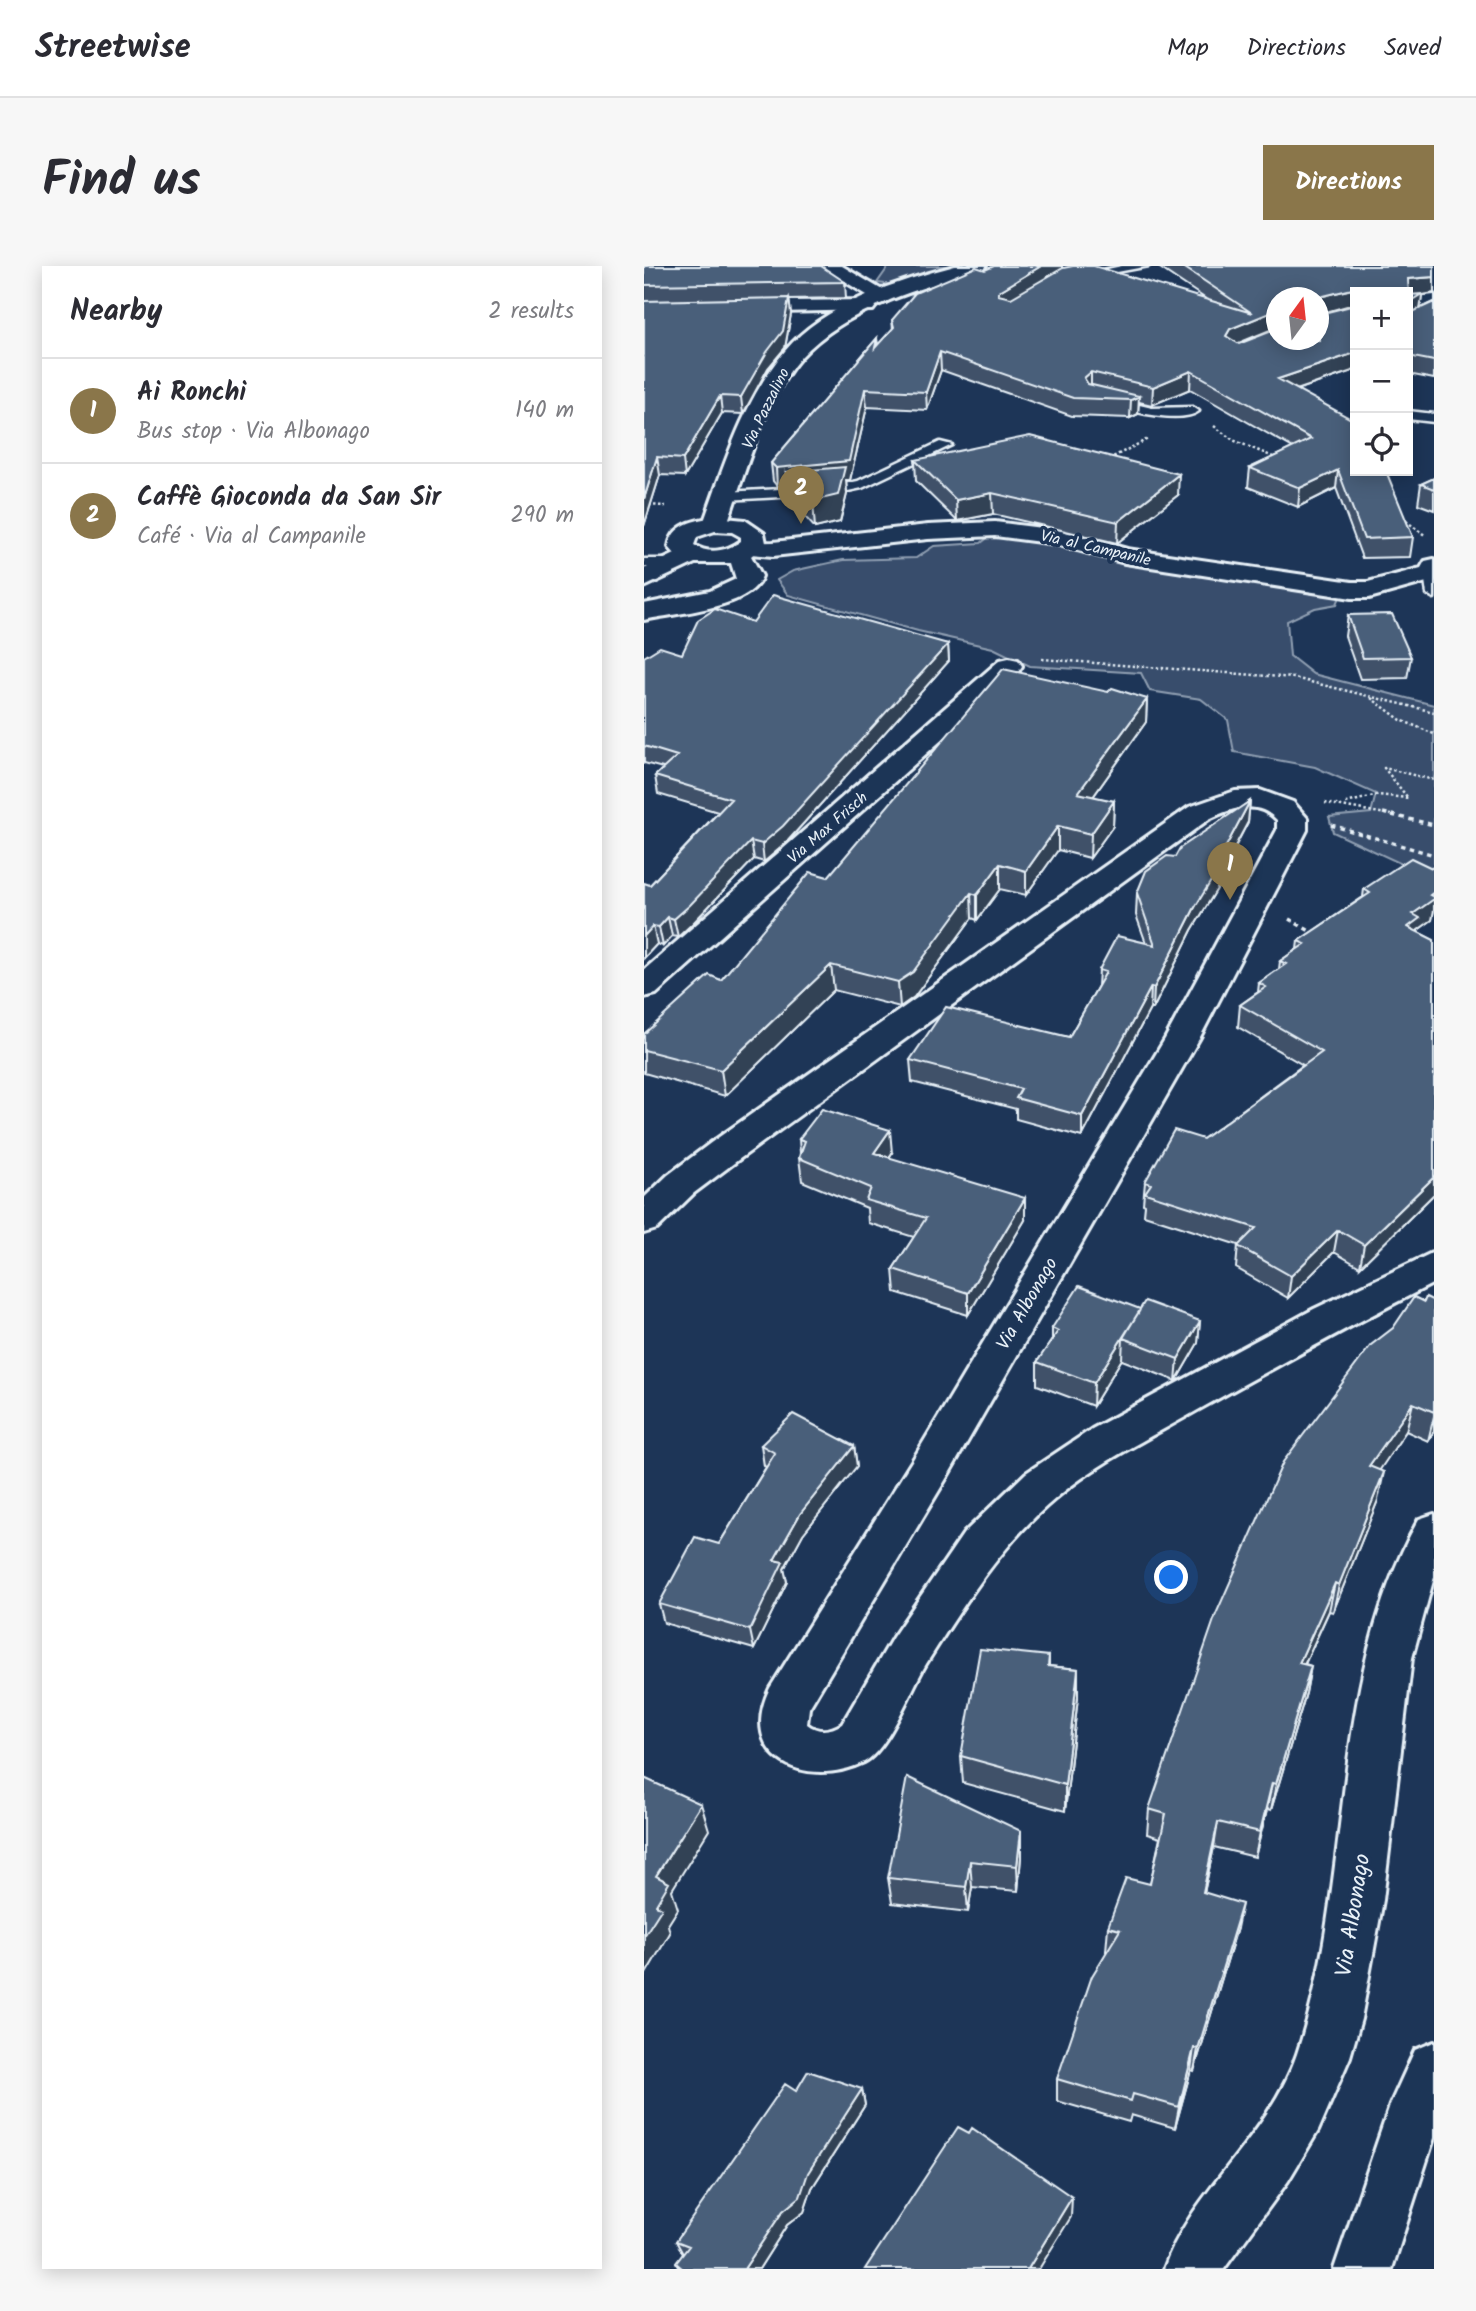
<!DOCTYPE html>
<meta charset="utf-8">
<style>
:root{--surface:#fff;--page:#f7f7f7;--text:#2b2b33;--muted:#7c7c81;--line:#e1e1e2;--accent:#8a764a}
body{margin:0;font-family:Kalam,sans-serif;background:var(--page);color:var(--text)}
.controls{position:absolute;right:21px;top:21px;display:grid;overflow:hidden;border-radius:0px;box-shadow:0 4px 18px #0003}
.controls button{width:63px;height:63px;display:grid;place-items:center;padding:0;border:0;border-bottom:2px solid var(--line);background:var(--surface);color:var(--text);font:35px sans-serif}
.compass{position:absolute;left:622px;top:21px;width:63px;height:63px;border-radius:50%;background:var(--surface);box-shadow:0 4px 18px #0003;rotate:15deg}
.you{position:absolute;left:528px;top:1312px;width:24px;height:24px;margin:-18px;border:5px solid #fff;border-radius:50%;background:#1a73e8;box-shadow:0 0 0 10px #1a73e833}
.badge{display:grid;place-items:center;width:46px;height:46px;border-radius:50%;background:var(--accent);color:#fff;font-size:23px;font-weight:700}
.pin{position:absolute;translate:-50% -58px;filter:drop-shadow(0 2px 4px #0008)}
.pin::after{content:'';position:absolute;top:37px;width:24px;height:21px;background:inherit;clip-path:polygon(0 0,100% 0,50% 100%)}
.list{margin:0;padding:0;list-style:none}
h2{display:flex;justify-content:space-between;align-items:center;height:91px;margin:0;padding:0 28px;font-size:30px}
h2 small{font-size:23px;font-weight:400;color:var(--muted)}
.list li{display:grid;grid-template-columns:46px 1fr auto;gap:21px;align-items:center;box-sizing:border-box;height:105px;padding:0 28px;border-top:2px solid var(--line)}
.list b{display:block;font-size:26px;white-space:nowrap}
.list p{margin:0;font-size:23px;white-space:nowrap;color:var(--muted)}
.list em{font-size:23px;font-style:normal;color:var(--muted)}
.icon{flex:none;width:38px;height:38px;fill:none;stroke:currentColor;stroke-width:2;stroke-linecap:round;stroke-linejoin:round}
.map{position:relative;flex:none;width:790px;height:2003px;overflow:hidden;border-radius:0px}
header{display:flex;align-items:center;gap:42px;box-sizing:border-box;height:98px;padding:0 35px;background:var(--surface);border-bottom:2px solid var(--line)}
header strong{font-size:33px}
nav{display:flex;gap:38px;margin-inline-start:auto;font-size:24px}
.intro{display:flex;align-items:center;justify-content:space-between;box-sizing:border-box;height:168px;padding:0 42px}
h1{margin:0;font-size:49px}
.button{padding:18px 32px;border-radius:0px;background:var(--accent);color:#fff;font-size:24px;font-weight:700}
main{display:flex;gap:42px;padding:0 42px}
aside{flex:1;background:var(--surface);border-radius:0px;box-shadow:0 4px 18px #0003}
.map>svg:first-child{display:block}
.green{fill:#374d6c;stroke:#909fb2;stroke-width:2}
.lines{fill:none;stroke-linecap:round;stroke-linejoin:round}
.service-casing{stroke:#e8f1f8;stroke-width:5}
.minor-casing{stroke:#e8f1f8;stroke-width:6}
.tertiary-casing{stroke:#e8f1f8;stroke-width:6}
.secondary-casing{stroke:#e8f1f8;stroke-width:6}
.path-far1{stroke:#e8f1f8;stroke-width:2.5;stroke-dasharray:2.5 2.5;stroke-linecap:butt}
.path{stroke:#e8f1f8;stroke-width:3.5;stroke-dasharray:4.5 4.5;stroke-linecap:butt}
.service{fill:#1d3557;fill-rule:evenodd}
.minor{fill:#1d3557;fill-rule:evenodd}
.tertiary{fill:#1d3557;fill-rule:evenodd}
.secondary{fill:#1d3557;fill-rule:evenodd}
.wall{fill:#3f5169;stroke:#e8f1f8;stroke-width:2;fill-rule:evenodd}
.shaded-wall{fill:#334255;stroke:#e8f1f8;stroke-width:2}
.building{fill:#495e7a;stroke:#e8f1f8;stroke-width:2}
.labels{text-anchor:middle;stroke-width:7;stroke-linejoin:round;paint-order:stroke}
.far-street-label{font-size:16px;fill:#e8f1f8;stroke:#1d3557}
.street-label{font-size:19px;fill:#e8f1f8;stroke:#1d3557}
.near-street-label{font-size:23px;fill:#e8f1f8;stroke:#1d3557}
</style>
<header>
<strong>Streetwise</strong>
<nav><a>Map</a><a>Directions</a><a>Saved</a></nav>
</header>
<div class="intro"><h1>Find us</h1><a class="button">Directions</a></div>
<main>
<aside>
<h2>Nearby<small>2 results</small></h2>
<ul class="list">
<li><span class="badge">1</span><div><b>Ai Ronchi</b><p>Bus stop · Via Albonago</p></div><em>140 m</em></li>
<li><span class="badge">2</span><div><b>Caffè Gioconda da San Sir</b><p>Café · Via al Campanile</p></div><em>290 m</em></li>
</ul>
</aside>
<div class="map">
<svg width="790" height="2003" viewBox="0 0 790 2003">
<rect width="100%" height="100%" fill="#1d3557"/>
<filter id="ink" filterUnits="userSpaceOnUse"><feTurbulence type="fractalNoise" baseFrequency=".0143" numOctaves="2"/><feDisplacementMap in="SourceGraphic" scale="14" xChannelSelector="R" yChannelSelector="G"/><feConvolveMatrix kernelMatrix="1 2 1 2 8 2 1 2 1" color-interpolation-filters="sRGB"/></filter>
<g filter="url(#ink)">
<path class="green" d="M 245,0 L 305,0 L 250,19 L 233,17 Z
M 346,270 C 463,278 581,308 696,331 L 693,338 L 671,342 L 643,355 L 646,390 L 669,408 L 790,439 L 790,613 L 689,566 L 685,551 L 727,547 L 732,528 L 671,501 L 590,486 L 584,454 L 557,433 L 506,425 L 497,407 L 386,400 L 349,382 L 274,365 L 144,329 L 133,314 L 149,305 L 199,294 L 272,292 L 290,280 L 337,277 Z"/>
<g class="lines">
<g class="service-casing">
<path id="service" d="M 478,0 L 505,0 L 436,13 L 430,10 Z
M 466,132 L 508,142 L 549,141 L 555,145 C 537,159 483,144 461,139 L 461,133 Z
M 764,145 L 790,148 L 790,156 L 764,153 Z
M 296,176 L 308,179 L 218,222 L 190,228 L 81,234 L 74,230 L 81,226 L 190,220 L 214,215 Z
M 0,293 L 32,293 L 39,297 L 32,301 L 0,301 Z
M 787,303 L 790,303 L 790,332 L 783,328 L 780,307 Z"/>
</g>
<g class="minor-casing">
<path id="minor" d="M 175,0 L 198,0 L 250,31 L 240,37 L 233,35 Z
M 790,29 L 790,41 L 764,44 L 764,32 Z
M 222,34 L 229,36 L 232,40 L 229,44 L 0,49 L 0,37 Z
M 351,256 L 414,264 L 483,283 L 708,316 L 724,316 L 777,302 L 781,295 L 790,293 L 790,314 L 725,332 L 708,332 L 481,297 L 412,278 L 351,270 L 284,273 L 129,290 L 96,287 L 93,282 L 96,277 L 129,276 L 284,259 Z
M 365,392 L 374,394 L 378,400 L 374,406 L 12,728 L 0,731 L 0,704 L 356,394 Z
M 616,524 L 649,536 L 663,552 L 663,564 L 555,773 L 303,1211 L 165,1442 L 163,1458 C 174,1467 187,1465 198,1458 L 249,1371 L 320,1267 L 382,1207 L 448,1163 L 670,1043 L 790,986 L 790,1017 C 709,1058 631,1101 552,1145 C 505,1172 453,1197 412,1232 C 358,1277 319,1339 282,1398 C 267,1423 244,1484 220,1496 C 162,1524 92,1492 126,1422 L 273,1187 L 521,773 L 633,564 L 633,554 C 613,533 588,542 565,553 L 94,894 L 50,927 L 13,963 L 0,967 L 0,932 L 24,909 L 68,876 L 545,541 L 591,525 Z
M 790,1248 L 790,1311 L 768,1392 L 739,1634 L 717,1753 L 706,1791 L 674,1865 L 644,1915 L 580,2003 L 520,2003 C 546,1927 626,1869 653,1788 C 711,1614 683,1416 775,1253 Z
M 790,1776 L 790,1872 L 748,2003 L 690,2003 L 746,1839 L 771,1784 Z"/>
</g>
<g class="tertiary-casing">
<path id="tertiary" d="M 311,0 L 342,0 L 340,4 C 278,21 202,42 157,91 C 121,132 101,207 83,258 L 79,263 L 63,263 L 59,258 C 80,200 100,133 141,85 C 180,38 254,15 311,0 Z"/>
</g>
<g class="secondary-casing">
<path id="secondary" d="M 71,251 L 101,254 L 120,267 L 122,277 L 107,290 L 118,310 C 107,343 30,347 0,354 L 0,338 L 66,325 L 92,313 L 87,297 L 51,297 L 0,321 L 0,303 L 31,288 L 25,281 C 28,258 51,254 71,251 ZM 71,265 L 88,266 L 97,271 L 97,275 C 83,285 65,289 50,279 L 53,271 Z"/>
</g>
<path class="path-far1" d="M 570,160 L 589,174 L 634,193
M 465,193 L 504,173
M 0,239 L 22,240
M 758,252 L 782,270
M 398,393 L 650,412 L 790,446
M 727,432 L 757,454 L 790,468
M 681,537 L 747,549
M 702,537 L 734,529 L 764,532 L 740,502 L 790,514"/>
<path class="path" d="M 739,547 L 790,559
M 687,559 L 790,589
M 645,653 L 671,668"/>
<use href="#service" class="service"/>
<use href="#minor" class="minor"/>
<use href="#tertiary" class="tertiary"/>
<use href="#secondary" class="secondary"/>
</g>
<path class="wall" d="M 0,0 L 201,16 L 202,32 L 145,33 L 147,48 L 141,82 L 124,102 L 99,148 L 78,147 L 41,210 L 16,209 L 0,260 Z
M 513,0 L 790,0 L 790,27 L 778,29 L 776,43 L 790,36 L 790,113 L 764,108 L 764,26 L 711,26 L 711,104 L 653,124 L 769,271 L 766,291 L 718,292 L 692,222 L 654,241 L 604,221 L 606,202 L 649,182 L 546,123 L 508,139 L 495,136 L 494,148 L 486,152 L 428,150 L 297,104 L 283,144 L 223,141 L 206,214 L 202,214 L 203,228 L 196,256 L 171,262 L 145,233 L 144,220 L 133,220 L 129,215 L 127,197 L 233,72 L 234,79 L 249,63 L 248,54 L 341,4 L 418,2 L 562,33 ZM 633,32 L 675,74 L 595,78 L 594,77 L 631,62 L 633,63 Z
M 271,194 L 534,229 L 473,277 L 349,248 L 313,255 L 272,215 Z
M 790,212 L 790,244 L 774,238 L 777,218 Z
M 704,349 L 767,391 L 763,412 L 716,413 L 701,370 Z
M 109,356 L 304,378 L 305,395 L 141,578 L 120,596 L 110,593 L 49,657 L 34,671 L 28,670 L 19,680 L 13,678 L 0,692 L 6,619 L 74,546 L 14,528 L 11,510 L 19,502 L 0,497 L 0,391 L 38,388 Z
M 464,426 L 503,433 L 502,456 L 449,531 L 470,535 L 469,560 L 446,592 L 414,584 L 382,629 L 356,623 L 333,654 L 328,652 L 270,731 L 256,741 L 190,724 L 81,830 L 0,807 L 0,768 L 77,714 L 184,611 Z
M 606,535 L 604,556 L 584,595 L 582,608 L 548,664 L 509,743 L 506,743 L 438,871 L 372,853 L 372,843 L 268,816 L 266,794 L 425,771 L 454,720 L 455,704 L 502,677 L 492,649 L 493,627 L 531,591 Z
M 790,603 L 790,644 L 788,654 L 774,664 L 774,666 L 790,674 L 790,928 L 716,1001 L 690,986 L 644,1032 L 592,1002 L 594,979 L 500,949 L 501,939 L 499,938 L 501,916 L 659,799 L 594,761 L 596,739 L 614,726 L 615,717 L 635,703 L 636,695 L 653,683 L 654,675 L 719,631 L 720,623 Z
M 155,873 L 248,887 L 245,892 L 381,954 L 324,1049 L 251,1026 L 249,1003 L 270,971 L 224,957 L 223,942 L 158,915 L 155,892 L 156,887 Z
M 790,1035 L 790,1165 L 784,1175 L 762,1165 L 735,1204 L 734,1234 L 689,1346 L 685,1345 L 661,1398 L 667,1400 L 662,1427 L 627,1544 L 623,1543 L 611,1591 L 570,1581 L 560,1626 L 593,1662 L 550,1805 L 547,1804 L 531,1862 L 487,1849 L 485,1856 L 413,1835 L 413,1813 L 463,1685 L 462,1685 L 464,1661 L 506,1618 L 516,1572 L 503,1568 L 505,1543 L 780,1036 Z
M 496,1043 L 556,1055 L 554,1077 L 532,1115 L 478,1094 L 478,1093 L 449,1140 L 393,1119 L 393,1096 L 408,1074 L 408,1062 Z
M 117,1179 L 210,1180 L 213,1200 L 159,1268 L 140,1303 L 143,1316 L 110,1383 L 20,1357 L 15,1338 L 75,1278 L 122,1201 L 120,1200 Z
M 405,1390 L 405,1400 L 434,1403 L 434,1431 L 421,1545 L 319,1517 L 317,1490 Z
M 377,1565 L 377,1591 L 374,1625 L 328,1621 L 324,1646 L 248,1637 L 244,1612 Z
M 218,1823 L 221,1839 L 168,1922 L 160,1946 L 143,1959 L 115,2003 L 35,2003 L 32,1997 L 39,1988 L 32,1975 L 152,1825 Z"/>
<path class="shaded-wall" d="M 397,0 L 418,0 L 418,7 L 355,43 L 354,29 L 354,26 Z
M 790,11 L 790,27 L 778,29 L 776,45 L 764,52 L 764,13 Z
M 712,22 L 710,38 L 675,48 L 675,31 Z
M 145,32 L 147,48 L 141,82 L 124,102 L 99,148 L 97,131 Z
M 633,44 L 631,62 L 585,81 L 582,70 L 586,63 Z
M 296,86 L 297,104 L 283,144 L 282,126 Z
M 711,87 L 711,104 L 632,131 L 634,113 Z
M 547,105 L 546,123 L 508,139 L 509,121 Z
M 447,106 L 447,124 L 440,112 Z
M 221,123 L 223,141 L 206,214 L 202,214 L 203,228 L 196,256 L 171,262 L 169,235 L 142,206 L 144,220 L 133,220 L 132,202 Z
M 76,130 L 78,147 L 41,210 L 39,193 Z
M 495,130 L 494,148 L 486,152 L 487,134 Z
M 13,191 L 16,209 L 0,260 L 0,233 Z
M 694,204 L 692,222 L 654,241 L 656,222 Z
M 535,208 L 534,229 L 473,277 L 474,256 Z
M 348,227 L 349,248 L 313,255 L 312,234 Z
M 304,378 L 305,395 L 141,578 L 120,596 L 118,578 Z
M 503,433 L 502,456 L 434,552 L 434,527 Z
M 470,535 L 469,560 L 446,592 L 447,568 Z
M 606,535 L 604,556 L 583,595 L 582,608 L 548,664 L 509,743 L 510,722 L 579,586 Z
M 414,560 L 414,584 L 382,629 L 382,605 Z
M 107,575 L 110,593 L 49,657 L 34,671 L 30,653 Z
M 356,598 L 356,623 L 333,654 L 333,629 Z
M 790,626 L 790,644 L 788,654 L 774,664 L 772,674 L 764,661 L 769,648 L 786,629 Z
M 327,627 L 328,652 L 270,731 L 256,741 L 254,716 Z
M 24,651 L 28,670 L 19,680 L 15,661 Z
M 9,660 L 13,678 L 0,692 L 0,670 Z
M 187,699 L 190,724 L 81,830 L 77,804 Z
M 507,721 L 506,743 L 438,871 L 438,850 Z
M 246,864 L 248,887 L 232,910 L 230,887 Z
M 790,911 L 790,928 L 716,1001 L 720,979 Z
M 381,932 L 381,954 L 324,1049 L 324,1027 Z
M 694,964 L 690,986 L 644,1032 L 647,1010 Z
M 496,1044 L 479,1072 L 478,1093 L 449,1140 L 450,1117 Z
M 556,1055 L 554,1077 L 532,1115 L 534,1093 Z
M 769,1137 L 762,1165 L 719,1229 L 725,1200 Z
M 790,1150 L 790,1165 L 784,1175 Z
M 210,1180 L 213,1200 L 159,1268 L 140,1303 L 143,1316 L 110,1383 L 106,1364 L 130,1294 L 156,1248 Z
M 740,1206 L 734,1234 L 689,1346 L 695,1319 Z
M 691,1317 L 685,1345 L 649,1423 L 655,1397 Z
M 667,1400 L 662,1427 L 627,1544 L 632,1518 Z
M 434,1403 L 434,1431 L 421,1545 L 421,1519 Z
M 628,1517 L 623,1543 L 611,1591 L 616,1566 Z
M 57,1538 L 65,1564 L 28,1624 L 34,1643 L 24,1659 L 26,1667 L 0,1711 L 0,1670 L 12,1639 L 12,1610 Z
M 574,1556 L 570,1581 L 555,1650 L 559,1626 Z
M 377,1565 L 377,1591 L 374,1625 L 373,1600 Z
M 326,1595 L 328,1621 L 324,1646 L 322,1621 Z
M 598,1638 L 593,1662 L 550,1805 L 554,1783 Z
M 550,1782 L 547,1804 L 531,1862 L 535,1841 Z
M 218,1823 L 221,1839 L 168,1922 L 160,1946 L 143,1959 L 115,2003 L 100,2003 Z
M 428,1931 L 427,1951 L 395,2003 L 384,2003 Z"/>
<path class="building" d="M 0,0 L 177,0 L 201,16 L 0,19 Z
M 350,0 L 397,0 L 354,26 L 354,29 L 367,32 L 419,2 L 429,0 L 450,0 L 608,47 L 538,0 L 790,0 L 790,11 L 764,13 L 765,29 L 778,28 L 765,36 L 764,48 L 790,36 L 790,95 L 764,90 L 764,26 L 716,26 L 716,24 L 712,22 L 675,31 L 675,36 L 675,32 L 633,32 L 633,44 L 586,63 L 582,70 L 595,78 L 633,63 L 633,74 L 675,74 L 675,47 L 676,48 L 711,39 L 711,87 L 634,113 L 711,155 L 711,205 L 742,205 L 769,271 L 720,273 L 694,204 L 656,222 L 606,202 L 667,173 L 547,105 L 509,121 L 447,106 L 440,112 L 444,118 L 495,130 L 487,134 L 429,132 L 296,86 L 282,126 L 221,123 L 205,195 L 132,202 L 127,197 L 233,72 L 231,82 L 250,61 L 248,54 L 271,27 L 332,1 L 341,4 Z
M 145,32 L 139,65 L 123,86 L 97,131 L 76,130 L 39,193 L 13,191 L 0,233 L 0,35 Z
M 386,170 L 535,208 L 474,256 L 348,227 L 312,234 L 271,194 Z
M 201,201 L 194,229 L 169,235 L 142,206 Z
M 790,212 L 790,223 L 777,218 Z
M 129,329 L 304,378 L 139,560 L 118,578 L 107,575 L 46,639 L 30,653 L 24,651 L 15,661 L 9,660 L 0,670 L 0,617 L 6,619 L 87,533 L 11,510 L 33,490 L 0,480 L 0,391 L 16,381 L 38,388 L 54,354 L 71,343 L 109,356 Z
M 748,348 L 767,391 L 719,392 L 704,349 Z
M 359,403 L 464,426 L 468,422 L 503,433 L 434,527 L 470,535 L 447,568 L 414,560 L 382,605 L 356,598 L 333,629 L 327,627 L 269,706 L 254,716 L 187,699 L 77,804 L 0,784 L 0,768 L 65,709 L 77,714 L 166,606 L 184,611 Z
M 606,535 L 579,586 L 584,587 L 550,643 L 510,722 L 507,721 L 438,850 L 372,832 L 377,823 L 266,794 L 302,741 L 425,771 L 462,706 L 455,704 L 473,670 L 511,679 L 493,627 L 502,605 L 523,590 L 531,591 L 536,582 Z
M 767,592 L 790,603 L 790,626 L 786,629 L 790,631 L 790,633 L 769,648 L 776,652 L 764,661 L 790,674 L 790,911 L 720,979 L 694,964 L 647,1010 L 594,980 L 612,962 L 501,927 L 507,918 L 501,916 L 530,864 L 559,873 L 678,786 L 596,739 L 622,721 L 615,717 L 642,698 L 636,695 L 661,678 L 654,675 L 726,627 L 720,623 Z
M 178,843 L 246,864 L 230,887 L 381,932 L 324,1027 L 249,1003 L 282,952 L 222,934 L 227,922 L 155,892 L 161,875 L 155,873 Z
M 435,1020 L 496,1043 L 501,1035 L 556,1055 L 534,1093 L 479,1072 L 496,1044 L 450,1117 L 393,1096 L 414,1065 L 408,1062 Z
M 770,1031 L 780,1036 L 782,1031 L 790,1035 L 790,1146 L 769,1137 L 725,1200 L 740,1206 L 695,1319 L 691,1317 L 655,1397 L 667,1400 L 632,1518 L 628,1517 L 616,1566 L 574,1556 L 559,1626 L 598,1638 L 554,1783 L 550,1782 L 535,1841 L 489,1828 L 487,1835 L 413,1813 L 448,1710 L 476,1664 L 464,1661 L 482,1612 L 506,1618 L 522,1548 L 505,1543 L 572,1348 L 639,1196 L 727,1079 L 749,1062 Z
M 149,1148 L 210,1180 L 156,1248 L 130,1294 L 139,1296 L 106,1364 L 15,1338 L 51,1271 L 75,1278 L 131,1187 L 117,1179 Z
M 336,1383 L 405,1390 L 404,1400 L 434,1403 L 421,1519 L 317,1490 Z
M 263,1511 L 377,1565 L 373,1600 L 326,1595 L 322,1621 L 244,1612 Z
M 0,1512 L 57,1538 L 12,1610 L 25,1617 L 12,1639 L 18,1642 L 0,1670 Z
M 164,1805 L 218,1823 L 164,1907 L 156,1931 L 139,1945 L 100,2003 L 39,2003 L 32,1997 L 45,1980 L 32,1975 L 141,1818 L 152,1825 Z
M 314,1861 L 325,1867 L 328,1862 L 428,1931 L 384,2003 L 221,2003 Z"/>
</g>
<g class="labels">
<g class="far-street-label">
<text transform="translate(121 142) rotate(-64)" y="6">Via Pazzalino</text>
<text transform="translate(452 281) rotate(13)" y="6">Via al Campanile</text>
<text transform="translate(183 561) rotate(-41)" y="6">Via Max Frisch</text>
</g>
<g class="street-label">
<text transform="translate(382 1037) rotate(-60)" y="7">Via Albonago</text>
</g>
<g class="near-street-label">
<text transform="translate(708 1649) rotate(-81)" y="8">Via Albonago</text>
</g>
</g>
</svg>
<div class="controls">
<button>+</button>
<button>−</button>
<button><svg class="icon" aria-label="locate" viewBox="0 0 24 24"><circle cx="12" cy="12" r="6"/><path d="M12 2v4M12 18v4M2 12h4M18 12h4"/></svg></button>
</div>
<svg class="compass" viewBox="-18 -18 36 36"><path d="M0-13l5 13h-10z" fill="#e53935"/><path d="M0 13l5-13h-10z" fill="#7c7c81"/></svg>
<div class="you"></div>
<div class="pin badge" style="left:586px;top:634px">1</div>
<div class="pin badge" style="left:157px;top:258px">2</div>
</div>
</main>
